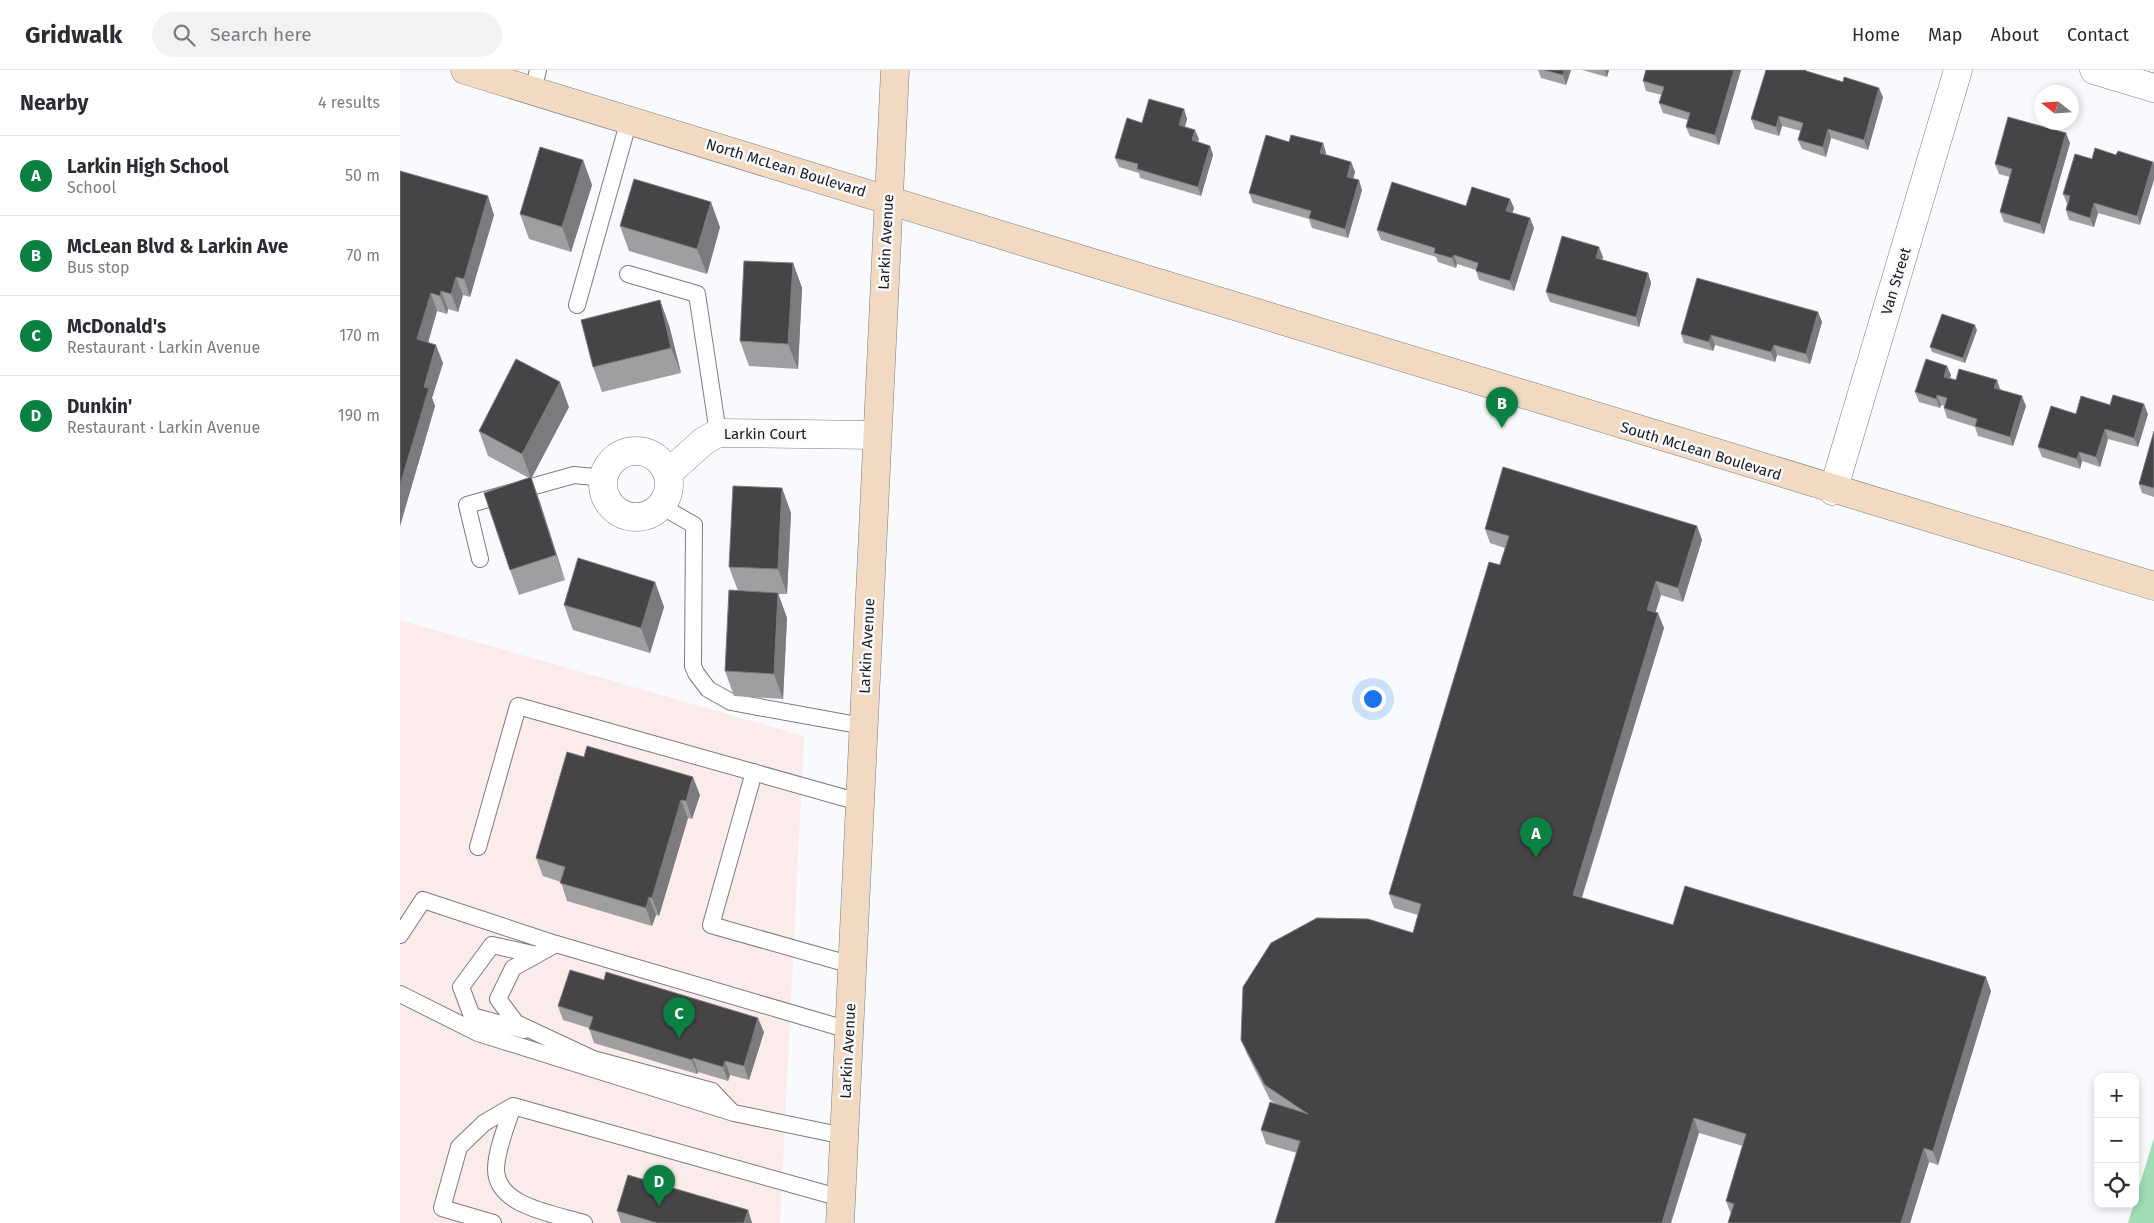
<!DOCTYPE html>
<meta charset="utf-8">
<style>
:root{--surface:#fff;--page:#f2f2f3;--text:#2b2b33;--muted:#7c7c81;--line:#e1e1e2;--accent:#0b8043}
body{margin:0;font-family:"Fira Sans",sans-serif;background:var(--page);color:var(--text)}
.controls{position:absolute;right:15px;bottom:15px;display:grid;overflow:hidden;border-radius:10px;box-shadow:0 2px 8px #0003}
.controls button{width:45px;height:45px;display:grid;place-items:center;padding:0;border:0;border-bottom:1px solid var(--line);background:var(--surface);color:var(--text);font:25px sans-serif}
.compass{position:absolute;left:1634px;top:15px;width:45px;height:45px;border-radius:50%;background:var(--surface);box-shadow:0 2px 8px #0003;rotate:287deg}
.you{position:absolute;left:972px;top:628px;width:18px;height:18px;margin:-12px;border:4px solid #fff;border-radius:50%;background:#1a73e8;box-shadow:0 0 0 8px #1a73e833}
.badge{display:grid;place-items:center;width:32px;height:32px;border-radius:50%;background:var(--accent);color:#fff;font-size:16px;font-weight:700}
.pin{position:absolute;translate:-50% -41px;filter:drop-shadow(0 1px 2px #0008)}
.pin::after{content:'';position:absolute;top:26px;width:18px;height:15px;background:inherit;clip-path:polygon(0 0,100% 0,50% 100%)}
.list{margin:0;padding:0;list-style:none}
h2{display:flex;justify-content:space-between;align-items:center;height:65px;margin:0;padding:0 20px;font-size:21px}
h2 small{font-size:16px;font-weight:400;color:var(--muted)}
.list li{display:grid;grid-template-columns:32px 1fr auto;gap:15px;align-items:center;box-sizing:border-box;height:80px;padding:0 20px;border-top:1px solid var(--line)}
.list b{display:block;font-size:19px;white-space:nowrap}
.list p{margin:0;font-size:16px;white-space:nowrap;color:var(--muted)}
.list em{font-size:16px;font-style:normal;color:var(--muted)}
.icon{flex:none;width:28px;height:28px;fill:none;stroke:currentColor;stroke-width:2;stroke-linecap:round;stroke-linejoin:round}
.map{position:relative;flex:none;width:1754px;height:1153px;overflow:hidden}
header{display:flex;align-items:center;gap:30px;box-sizing:border-box;height:70px;padding:0 25px;background:var(--surface);border-bottom:1px solid var(--line)}
header strong{font-size:24px}
nav{display:flex;gap:28px;margin-inline-start:auto;font-size:18px}
.search{width:350px;height:45px;background:var(--page);display:flex;align-items:center;gap:12px;box-sizing:border-box;padding:0 18px;border-radius:28px;color:var(--muted);font-size:19px}
main{display:flex}
aside{flex:1;background:var(--surface)}
.map>svg:first-child{display:block}
.commercial{fill:#fcebeb}
.green{fill:#a0dcb5}
.lines{fill:none;stroke-linecap:round;stroke-linejoin:round}
.service-casing{stroke:#7a7c80;stroke-width:18}
.minor-casing{stroke:#7a7c80;stroke-width:29}
.secondary-casing{stroke:#7a7c80;stroke-width:29}
.service{stroke:#fff;stroke-width:16}
.minor{stroke:#fff;stroke-width:28}
.secondary{stroke:#f1dac1;stroke-width:28}
.wall{fill:#9f9fa2}
.shaded-wall{fill:#7b7b7e}
.building{fill:#464447;stroke:#7b7b7e}
.labels{text-anchor:middle;stroke-width:5;stroke-linejoin:round;paint-order:stroke}
.street-label{font-size:15px;fill:#1b1c1e;stroke:#f8fafe}
</style>
<header>
<strong>Gridwalk</strong>
<div class="search"><svg class="icon" aria-label="search" viewBox="0 0 24 24"><circle cx="10" cy="10" r="6"/><path d="M15 15l6 6"/></svg>Search here</div>
<nav><a>Home</a><a>Map</a><a>About</a><a>Contact</a></nav>
</header>
<main>
<aside>
<h2>Nearby<small>4 results</small></h2>
<ul class="list">
<li><span class="badge">A</span><div><b>Larkin High School</b><p>School</p></div><em>50 m</em></li>
<li><span class="badge">B</span><div><b>McLean Blvd &amp; Larkin Ave</b><p>Bus stop</p></div><em>70 m</em></li>
<li><span class="badge">C</span><div><b>McDonald's</b><p>Restaurant · Larkin Avenue</p></div><em>170 m</em></li>
<li><span class="badge">D</span><div><b>Dunkin'</b><p>Restaurant · Larkin Avenue</p></div><em>190 m</em></li>
</ul>
</aside>
<div class="map">
<svg width="1754" height="1153" viewBox="0 0 1754 1153">
<rect width="100%" height="100%" fill="#f8fafe"/>
<path class="commercial" d="M 0,550 L 404,666 L 380,1153 L 0,1153 Z"/>
<path class="green" d="M 1754,1068 L 1754,1153 L 1728,1153 Z"/>
<g class="lines">
<g class="service-casing">
<path id="service" d="M 133,21 L 138,0
M 228,204 L 297,224 L 318,363
M 177,235 L 229,50
M 261,436 L 294,455 L 293,596 L 296,603 L 308,619 L 331,632 L 463,656
M 80,489 L 67,435 L 174,405 L 204,408
M 354,702 L 311,855 L 452,895
M 78,777 L 118,636 L 459,732
M 0,865 L 23,830 L 156,874 L 449,960
M 156,874 L 113,898 L 98,929 L 116,953 L 193,989 L 312,1021 L 331,1041
M 0,924 L 78,963 L 334,1043 L 444,1066
M 124,960 L 72,946 L 61,917 L 92,875 L 137,885
M 113,1036 C 107,1054 96,1081 96,1099 C 96,1137 156,1144 184,1153
M 93,1153 L 42,1138 L 59,1077 L 84,1053 L 113,1036 L 441,1128"/>
</g>
<g class="minor-casing">
<path id="minor" d="M 1694,0 L 1754,18
M203 414a33 33 0 1 1 66 0a33 33 0 1 1-66 0Z
M 268,403 L 304,371 L 318,363 L 477,365
M 1433,421 L 1558,0"/>
</g>
<g class="secondary-casing">
<path id="secondary" d="M 65,0 C 628,172 1190,349 1754,516
M 440,1153 L 495,0"/>
</g>
<use href="#service" class="service"/>
<use href="#minor" class="minor"/>
<use href="#secondary" class="secondary"/>
</g>
<path class="wall" d="M 1138,0 L 1171,0 L 1166,15 L 1141,8 Z
M 1182,0 L 1209,0 L 1207,7 Z
M 1246,0 L 1341,0 L 1319,75 L 1290,66 L 1286,57 L 1288,50 L 1263,43 L 1259,33 L 1262,25 L 1246,21 L 1243,11 Z
M 1410,2 L 1483,27 L 1468,80 L 1431,68 L 1426,87 L 1402,79 L 1398,70 L 1401,61 L 1382,56 L 1379,66 L 1355,59 L 1351,49 Z
M 784,39 L 787,49 L 785,57 L 799,69 L 798,72 L 810,76 L 813,85 L 801,126 L 740,108 L 739,103 L 719,97 L 715,88 L 742,53 Z
M 889,72 L 923,73 L 926,83 L 926,85 L 951,92 L 955,102 L 953,109 L 962,120 L 948,168 L 912,158 L 909,149 L 853,133 L 849,123 Z
M 1670,73 L 1644,164 L 1604,152 L 1600,142 L 1610,107 L 1599,104 L 1595,94 Z
M 1716,85 L 1740,155 L 1698,143 L 1694,157 L 1669,150 L 1666,140 L 1667,134 L 1663,124 L 1692,89 Z
M 183,90 L 192,115 L 171,182 L 129,169 L 120,144 Z
M 0,101 L 94,145 L 70,227 L 63,225 L 58,242 L 48,239 L 47,244 L 37,241 L 28,272 L 43,293 L 32,328 L 35,336 L 0,456 Z
M 1110,129 L 1114,138 L 1112,143 L 1134,158 L 1114,221 L 1079,210 L 1076,200 L 1057,194 L 1056,198 L 1038,192 L 1036,187 L 981,170 L 977,160 L 1066,136 Z
M 220,156 L 320,157 L 307,204 L 229,181 Z
M 1203,187 L 1202,190 L 1248,203 L 1251,213 L 1239,257 L 1150,232 L 1146,222 Z
M 393,193 L 402,218 L 398,299 L 349,296 L 340,271 Z
M 1418,242 L 1422,252 L 1410,294 L 1377,285 L 1375,292 L 1315,275 L 1313,281 L 1284,273 L 1281,264 Z
M 269,255 L 281,303 L 202,322 L 193,297 Z
M 1577,260 L 1565,293 L 1532,282 L 1530,277 Z
M 1551,305 L 1550,308 L 1556,310 L 1597,310 L 1600,319 L 1626,336 L 1613,376 L 1578,366 L 1575,357 L 1547,348 L 1544,338 L 1545,336 L 1541,335 L 1540,338 L 1519,332 L 1515,322 Z
M 1710,335 L 1748,344 L 1738,377 L 1708,369 L 1700,397 L 1682,391 L 1680,399 L 1642,387 L 1638,377 L 1676,344 Z
M 169,337 L 131,409 L 165,510 L 119,525 L 110,500 L 129,408 L 88,386 L 79,361 Z
M 1754,361 L 1754,427 L 1742,423 L 1739,414 Z
M 382,418 L 391,443 L 387,524 L 378,524 L 387,548 L 383,629 L 334,626 L 325,601 L 338,521 L 329,497 Z
M 1297,456 L 1302,470 L 1283,532 L 1261,525 L 1255,542 L 1264,558 L 1182,828 L 1273,855 L 1591,921 L 1538,1095 L 1529,1092 L 1510,1153 L 1328,1153 L 1331,1144 L 1326,1131 L 1343,1076 L 1299,1063 L 897,1083 L 866,1074 L 861,1060 L 877,1034 L 870,1030 L 847,984 L 841,970 L 1013,863 L 1018,845 L 994,838 L 989,824 L 1105,478 L 1090,473 L 1085,459 Z
M 255,512 L 264,537 L 250,583 L 173,560 L 164,535 Z
M 167,682 L 300,725 L 292,749 L 288,748 L 259,846 L 256,845 L 252,856 L 167,831 L 161,812 L 143,806 L 136,788 Z
M 158,936 L 364,962 L 349,1010 L 330,1005 L 328,1011 L 298,1002 L 297,1004 L 194,973 L 189,958 L 163,950 Z
M 348,1140 L 352,1153 L 221,1153 L 217,1141 Z"/>
<path class="shaded-wall" d="M 1164,0 L 1171,0 L 1166,15 L 1163,5 Z
M 1205,0 L 1209,0 L 1207,7 Z
M 1334,0 L 1341,0 L 1319,75 L 1315,65 Z
M 1479,18 L 1483,27 L 1468,80 L 1464,70 Z
M 784,39 L 787,49 L 782,65 L 779,55 Z
M 1379,46 L 1382,56 L 1379,66 L 1376,57 Z
M 1428,59 L 1431,68 L 1426,87 L 1423,77 Z
M 795,60 L 799,69 L 795,80 L 792,70 Z
M 1666,63 L 1670,73 L 1644,164 L 1640,154 Z
M 923,73 L 926,83 L 924,93 L 920,83 Z
M 810,76 L 813,85 L 801,126 L 798,117 Z
M 183,90 L 192,115 L 171,182 L 162,157 Z
M 951,92 L 955,102 L 951,117 L 947,107 Z
M 1753,92 L 1754,94 L 1754,110 L 1740,155 L 1737,146 Z
M 959,110 L 962,120 L 948,168 L 945,159 Z
M 88,126 L 94,145 L 70,227 L 64,209 Z
M 1110,129 L 1114,138 L 1110,150 L 1106,141 Z
M 311,132 L 320,157 L 307,204 L 297,179 Z
M 1694,133 L 1698,143 L 1694,157 L 1690,148 Z
M 1130,148 L 1134,158 L 1114,221 L 1110,211 Z
M 1199,177 L 1203,187 L 1200,198 L 1196,188 Z
M 1054,185 L 1057,194 L 1056,198 L 1052,188 Z
M 393,193 L 402,218 L 398,299 L 388,274 Z
M 1248,203 L 1251,213 L 1239,257 L 1236,247 Z
M 56,207 L 63,225 L 58,242 L 51,224 Z
M 41,221 L 48,239 L 47,244 L 40,226 Z
M 31,223 L 37,241 L 24,287 L 17,269 Z
M 260,230 L 269,255 L 281,303 L 271,278 Z
M 1418,242 L 1422,252 L 1410,294 L 1406,284 Z
M 1575,255 L 1577,260 L 1565,293 L 1563,288 Z
M 1311,265 L 1315,275 L 1313,281 L 1309,272 Z
M 36,275 L 43,293 L 32,328 L 35,336 L 0,456 L 0,415 L 24,317 Z
M 1374,275 L 1377,285 L 1375,292 L 1371,282 Z
M 1547,296 L 1551,305 L 1548,316 L 1544,307 Z
M 1597,310 L 1600,320 L 1594,318 Z
M 160,312 L 169,337 L 131,409 L 122,384 Z
M 1537,325 L 1541,335 L 1540,338 L 1536,329 Z
M 1622,326 L 1626,336 L 1613,376 L 1610,367 Z
M 1744,334 L 1748,344 L 1738,377 L 1734,368 Z
M 1705,359 L 1708,369 L 1700,397 L 1696,387 Z
M 1679,382 L 1682,391 L 1680,399 L 1677,389 Z
M 131,407 L 140,432 L 165,510 L 156,485 Z
M 382,418 L 391,443 L 387,524 L 378,499 Z
M 1297,456 L 1302,470 L 1283,532 L 1278,518 Z
M 1256,511 L 1261,525 L 1252,554 L 1247,540 Z
M 255,512 L 264,537 L 250,583 L 241,558 Z
M 378,523 L 387,548 L 383,629 L 374,604 Z
M 1258,543 L 1264,558 L 1178,839 L 1173,825 Z
M 293,707 L 300,725 L 292,749 L 286,731 Z
M 281,730 L 288,748 L 259,846 L 252,828 Z
M 249,827 L 256,845 L 252,856 L 246,838 Z
M 1586,907 L 1591,921 L 1538,1095 L 1533,1081 Z
M 358,948 L 364,962 L 349,1010 L 344,996 Z
M 293,988 L 298,1002 L 297,1004 L 292,990 Z
M 325,991 L 330,1005 L 328,1011 L 323,997 Z
M 1294,1048 L 1299,1063 L 1271,1153 L 1262,1153 Z
M 1524,1078 L 1529,1092 L 1510,1153 L 1501,1153 Z
M 348,1140 L 352,1153 L 344,1153 Z"/>
<path class="building" d="M 1144,0 L 1164,0 L 1163,5 Z
M 1246,0 L 1334,0 L 1315,65 L 1286,57 L 1290,43 L 1259,33 L 1264,17 L 1243,11 Z
M 1366,0 L 1406,0 L 1406,1 L 1443,12 L 1444,7 L 1479,18 L 1464,70 L 1428,59 L 1423,77 L 1398,70 L 1403,53 L 1379,46 L 1376,57 L 1351,49 Z
M 749,29 L 784,39 L 779,55 L 795,60 L 792,70 L 810,76 L 798,117 L 737,99 L 738,94 L 715,88 L 727,48 L 742,53 Z
M 1608,47 L 1666,63 L 1640,154 L 1600,142 L 1612,99 L 1595,94 Z
M 866,65 L 889,72 L 891,65 L 923,73 L 920,83 L 951,92 L 947,107 L 959,110 L 945,159 L 909,148 L 911,141 L 849,123 Z
M 140,77 L 183,90 L 162,157 L 120,144 Z
M 1695,78 L 1716,85 L 1718,81 L 1753,92 L 1737,146 L 1694,133 L 1690,148 L 1666,140 L 1670,126 L 1663,124 L 1675,84 L 1692,89 Z
M 0,101 L 88,126 L 64,209 L 56,207 L 51,224 L 41,221 L 40,226 L 31,223 L 17,269 L 36,275 L 24,317 L 29,318 L 0,415 Z
M 234,109 L 311,132 L 297,179 L 220,156 Z
M 992,112 L 1066,136 L 1072,117 L 1110,129 L 1106,141 L 1130,148 L 1110,211 L 1076,201 L 1078,193 L 1054,185 L 1052,188 L 1034,183 L 1035,178 L 977,160 Z
M 1162,166 L 1199,177 L 1196,188 L 1248,203 L 1236,247 L 1146,222 Z
M 344,191 L 393,193 L 388,274 L 340,271 Z
M 1297,208 L 1418,242 L 1406,284 L 1374,275 L 1371,282 L 1311,265 L 1309,272 L 1281,264 Z
M 260,230 L 271,278 L 193,297 L 181,250 Z
M 1542,244 L 1575,255 L 1563,288 L 1530,277 Z
M 116,289 L 160,312 L 122,384 L 79,361 Z
M 1526,289 L 1547,296 L 1544,307 L 1556,310 L 1559,299 L 1597,310 L 1594,318 L 1622,326 L 1610,367 L 1575,356 L 1577,349 L 1544,338 L 1547,328 L 1537,325 L 1536,329 L 1515,322 Z
M 1713,325 L 1744,334 L 1734,368 L 1705,359 L 1696,387 L 1679,382 L 1677,389 L 1638,377 L 1651,336 L 1676,344 L 1681,326 L 1710,335 Z
M 1754,361 L 1754,418 L 1739,414 Z
M 1103,397 L 1297,456 L 1278,518 L 1256,511 L 1247,540 L 1258,543 L 1173,825 L 1273,855 L 1285,816 L 1586,907 L 1533,1081 L 1524,1078 L 1501,1153 L 1328,1153 L 1334,1134 L 1326,1131 L 1346,1064 L 1294,1048 L 1262,1153 L 875,1153 L 900,1071 L 861,1060 L 870,1032 L 908,1044 L 865,1015 L 841,970 L 843,917 L 871,873 L 917,848 L 968,849 L 1013,863 L 1021,834 L 989,824 L 1089,492 L 1100,495 L 1109,466 L 1085,459 Z
M 131,407 L 156,485 L 110,500 L 84,423 Z
M 333,416 L 382,418 L 378,499 L 329,497 Z
M 178,488 L 255,512 L 241,558 L 164,535 Z
M 329,520 L 378,523 L 374,604 L 325,601 Z
M 187,676 L 293,707 L 286,731 L 281,730 L 252,828 L 249,827 L 246,838 L 160,813 L 165,797 L 136,788 L 167,682 L 184,687 Z
M 170,900 L 204,910 L 206,902 L 358,948 L 344,996 L 325,991 L 323,997 L 293,988 L 292,990 L 189,959 L 193,947 L 158,936 Z
M 228,1105 L 348,1140 L 344,1153 L 257,1153 L 217,1141 Z"/>
<g class="labels">
<g class="street-label">
<text transform="translate(386 98) rotate(17)" y="5">North McLean Boulevard</text>
<text transform="translate(486 172) rotate(-87)" y="5">Larkin Avenue</text>
<text transform="translate(1496 211) rotate(-73)" y="5">Van Street</text>
<text x="365" y="369">Larkin Court</text>
<text transform="translate(1301 381) rotate(17)" y="5">South McLean Boulevard</text>
<text transform="translate(467 576) rotate(-87)" y="5">Larkin Avenue</text>
<text transform="translate(448 981) rotate(-87)" y="5">Larkin Avenue</text>
</g>
</g>
</svg>
<div class="controls">
<button>+</button>
<button>−</button>
<button><svg class="icon" aria-label="locate" viewBox="0 0 24 24"><circle cx="12" cy="12" r="6"/><path d="M12 2v4M12 18v4M2 12h4M18 12h4"/></svg></button>
</div>
<svg class="compass" viewBox="-18 -18 36 36"><path d="M0-13l5 13h-10z" fill="#e53935"/><path d="M0 13l5-13h-10z" fill="#7c7c81"/></svg>
<div class="you"></div>
<div class="pin badge" style="left:1136px;top:788px">A</div>
<div class="pin badge" style="left:1102px;top:358px">B</div>
<div class="pin badge" style="left:279px;top:968px">C</div>
<div class="pin badge" style="left:259px;top:1136px">D</div>
</div>
</main>
